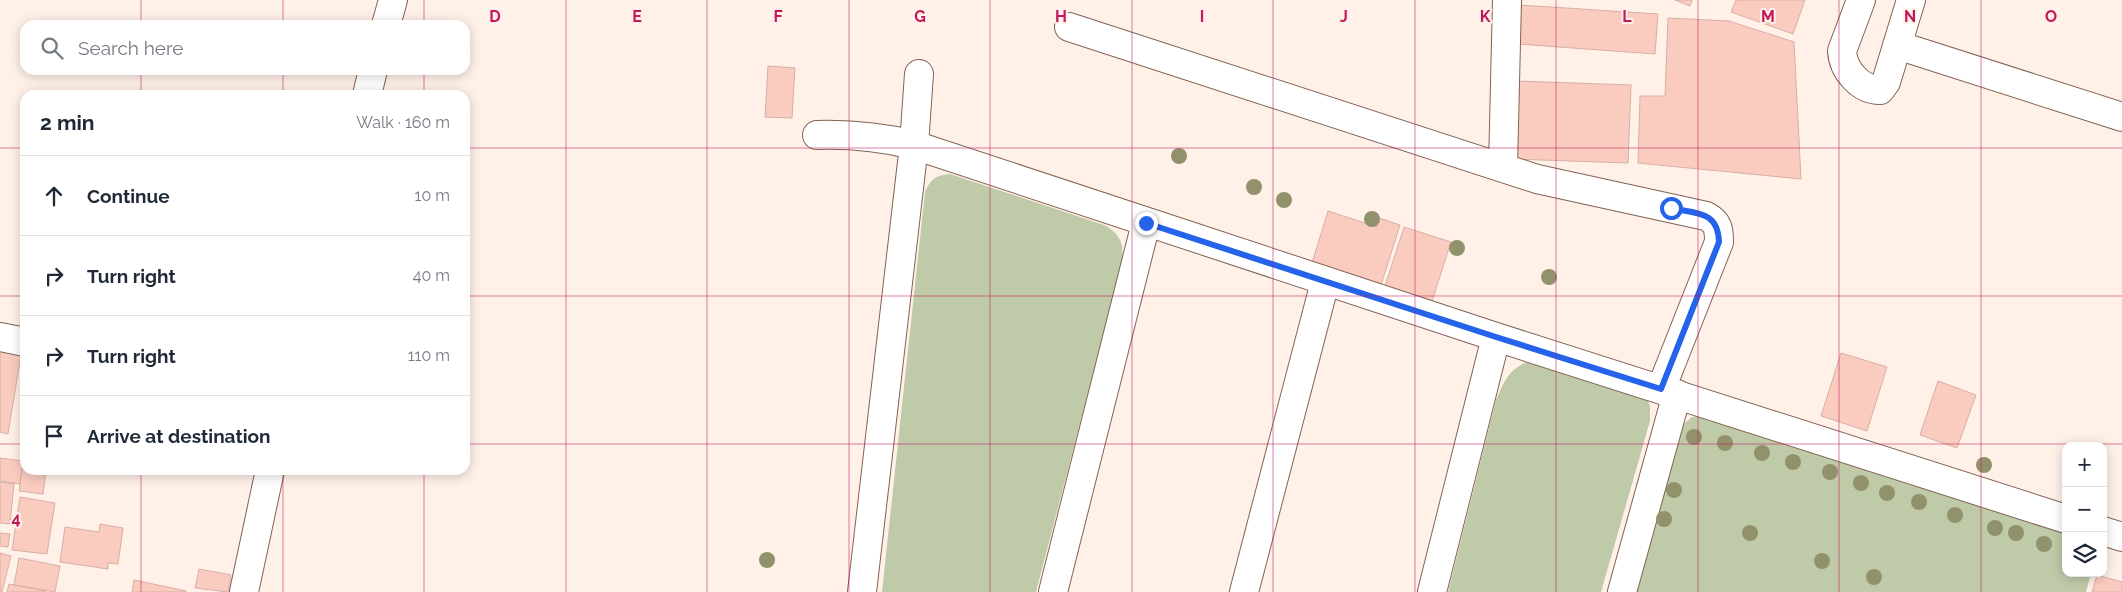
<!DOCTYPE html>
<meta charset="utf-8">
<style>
:root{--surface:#fff;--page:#f6f6f7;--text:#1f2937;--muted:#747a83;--line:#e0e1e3}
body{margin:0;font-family:Raleway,sans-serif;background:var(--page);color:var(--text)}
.controls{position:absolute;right:15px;bottom:15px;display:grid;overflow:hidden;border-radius:10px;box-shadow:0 2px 12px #0003}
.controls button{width:45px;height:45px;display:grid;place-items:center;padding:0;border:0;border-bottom:1px solid var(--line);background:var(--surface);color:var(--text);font:25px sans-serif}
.stop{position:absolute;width:15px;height:15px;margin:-11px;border:4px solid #2563eb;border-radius:50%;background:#fff}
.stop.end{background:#2563eb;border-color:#fff;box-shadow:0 1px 5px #0008}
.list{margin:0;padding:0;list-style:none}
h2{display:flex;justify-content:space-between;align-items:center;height:65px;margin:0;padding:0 20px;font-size:21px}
h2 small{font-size:16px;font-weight:400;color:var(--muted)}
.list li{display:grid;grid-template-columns:32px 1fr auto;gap:15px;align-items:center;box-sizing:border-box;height:80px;padding:0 20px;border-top:1px solid var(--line)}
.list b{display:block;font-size:19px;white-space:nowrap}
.list em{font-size:16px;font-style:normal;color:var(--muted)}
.icon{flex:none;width:28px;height:28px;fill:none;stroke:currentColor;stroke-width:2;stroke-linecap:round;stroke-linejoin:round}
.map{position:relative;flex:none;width:2122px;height:592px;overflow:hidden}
.search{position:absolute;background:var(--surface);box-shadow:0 2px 12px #0003;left:20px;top:20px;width:450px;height:55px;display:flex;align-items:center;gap:12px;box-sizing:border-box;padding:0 18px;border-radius:15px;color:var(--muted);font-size:19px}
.panel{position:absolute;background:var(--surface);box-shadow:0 2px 12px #0003;left:20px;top:90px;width:450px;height:385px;border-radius:15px}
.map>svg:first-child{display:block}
.green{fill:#bfcaa8}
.building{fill:#faccbf;stroke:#d6b0a5}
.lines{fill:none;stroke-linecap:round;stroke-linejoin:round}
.minor-casing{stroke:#826353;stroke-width:30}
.minor{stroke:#fff;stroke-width:28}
.tree{fill:#91926b}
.route{stroke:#2563eb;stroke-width:6}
.grid{fill:none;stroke:#c2185b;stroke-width:1;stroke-opacity:0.55}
.grid-label{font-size:16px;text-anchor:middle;font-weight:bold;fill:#c2185b;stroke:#fff0e8;stroke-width:4;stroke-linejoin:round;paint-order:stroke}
</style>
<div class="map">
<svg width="2122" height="592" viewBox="0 0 2122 592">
<rect width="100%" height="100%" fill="#fff0e8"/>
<path class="green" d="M 950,174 L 1104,225 C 1121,234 1124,244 1122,262 L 1036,592 L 882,592 L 925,192 C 931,179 936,175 950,174 Z
M 1531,360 L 1646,396 L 1650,406 L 1650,421 L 1601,592 L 1448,592 L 1496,400 C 1505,379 1509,369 1531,360 Z
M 1704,415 L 2066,531 L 2066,573 L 2091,573 L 2086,592 L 1635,592 L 1681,426 L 1692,417 Z"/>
<path class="building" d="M 1675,0 L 1692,0 L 1690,6 Z
M 1736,0 L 1805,0 L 1793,34 L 1731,12 Z
M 1520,5 L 1658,14 L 1655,54 L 1518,44 Z
M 1668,18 L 1729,21 L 1794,42 L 1801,179 L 1638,163 L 1640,96 L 1665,96 Z
M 768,66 L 795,68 L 792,118 L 765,117 Z
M 1516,81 L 1631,85 L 1628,163 L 1513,159 Z
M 1328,211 L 1377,227 L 1379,218 L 1400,225 L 1381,285 L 1312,263 Z
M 1404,227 L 1451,242 L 1432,301 L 1385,286 Z
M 0,351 L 21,355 L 8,434 L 0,432 Z
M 1841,353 L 1887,367 L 1867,431 L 1821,416 Z
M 1938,381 L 1976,395 L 1957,448 L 1920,435 Z
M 0,458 L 23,461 L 20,484 L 0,481 Z
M 23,461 L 25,462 L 25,470 L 46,470 L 43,494 L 19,491 Z
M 0,482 L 14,484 L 10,524 L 0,523 Z
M 20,497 L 55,503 L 47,554 L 12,550 Z
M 100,524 L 123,528 L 118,564 L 108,563 L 108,569 L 60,562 L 65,527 L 99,532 Z
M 0,533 L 10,534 L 8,547 L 0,546 Z
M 0,553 L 11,556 L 2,592 L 0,592 Z
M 19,558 L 60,566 L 55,592 L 14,585 Z
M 199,569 L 231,575 L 228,592 L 195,588 Z
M 2097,575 L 2122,582 L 2122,592 L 2092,592 Z
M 134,580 L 186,591 L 186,592 L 132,592 Z
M 9,584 L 46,591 L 46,592 L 7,592 Z"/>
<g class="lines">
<g class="minor-casing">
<path id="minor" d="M 1861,0 L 1842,51 C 1843,70 1860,90 1880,90 L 1886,82 L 1911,0
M 386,25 L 393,0
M 1069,27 L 1537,179 L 1706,216 C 1718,222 1719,229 1719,242 L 1661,389
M 1897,45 L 2122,117
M 367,95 L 373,70
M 817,135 C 851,134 881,137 914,145 L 919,74
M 1503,167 L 1507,0
M 0,337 L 25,342
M 2103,531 L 2122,537
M 244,592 L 270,470
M 862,592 L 914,145 L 1496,337 L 2066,519
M 1053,592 L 1146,223
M 1244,592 L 1325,282
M 1432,592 L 1496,337
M 1622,592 L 1677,394"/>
</g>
<use href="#minor" class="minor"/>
</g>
<g class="tree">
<circle cx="1179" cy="156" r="8"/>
<circle cx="1254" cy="187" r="8"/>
<circle cx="1284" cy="200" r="8"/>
<circle cx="1372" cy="219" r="8"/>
<circle cx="1457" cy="248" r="8"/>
<circle cx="1549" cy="277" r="8"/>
<circle cx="1694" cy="437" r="8"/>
<circle cx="1725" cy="443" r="8"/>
<circle cx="1762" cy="453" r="8"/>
<circle cx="1793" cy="462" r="8"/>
<circle cx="1984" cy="465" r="8"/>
<circle cx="1830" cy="472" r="8"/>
<circle cx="1861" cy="483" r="8"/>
<circle cx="1674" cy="490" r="8"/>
<circle cx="1887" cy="493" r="8"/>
<circle cx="1919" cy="502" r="8"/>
<circle cx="1955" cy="515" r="8"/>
<circle cx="1664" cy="519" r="8"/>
<circle cx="1995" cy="528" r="8"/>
<circle cx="1750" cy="533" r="8"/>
<circle cx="2016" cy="533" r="8"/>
<circle cx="2044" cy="544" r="8"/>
<circle cx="767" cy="560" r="8"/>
<circle cx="1822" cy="561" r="8"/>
<circle cx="1874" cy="577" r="8"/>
</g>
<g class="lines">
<path class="route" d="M 1146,223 L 1496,337 L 1661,389 L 1719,242 C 1718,210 1696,214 1671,208"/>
</g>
<path class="grid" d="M 141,0 L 141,25M 283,0 L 283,25M 424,0 L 424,25M 566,0 L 566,592M 707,0 L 707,592M 849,0 L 849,592M 990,0 L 990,592M 1132,0 L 1132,592M 1273,0 L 1273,592M 1415,0 L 1415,592M 1556,0 L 1556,592M 1698,0 L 1698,592M 1839,0 L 1839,592M 1981,0 L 1981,592M 141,70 L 141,95M 283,70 L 283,95M 424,70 L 424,95M 0,148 L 25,148M 465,148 L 2122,148M 0,296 L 25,296M 465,296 L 2122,296M 0,444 L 25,444M 465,444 L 2122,444M 141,470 L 141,592M 283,470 L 283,592M 424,470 L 424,592"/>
<g class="grid-label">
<text x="495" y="22">D</text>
<text x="637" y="22">E</text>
<text x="778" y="22">F</text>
<text x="920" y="22">G</text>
<text x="1061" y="22">H</text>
<text x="1202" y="22">I</text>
<text x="1344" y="22">J</text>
<text x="1485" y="22">K</text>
<text x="1627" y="22">L</text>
<text x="1768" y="22">M</text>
<text x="1910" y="22">N</text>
<text x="2051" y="22">O</text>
<text x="16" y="524">4</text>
</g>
</svg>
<div class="controls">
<button>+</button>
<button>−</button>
<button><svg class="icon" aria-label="layers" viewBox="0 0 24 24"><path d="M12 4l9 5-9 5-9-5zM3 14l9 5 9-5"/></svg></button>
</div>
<div class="stop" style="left:1671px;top:208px"></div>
<div class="stop end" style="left:1146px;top:223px"></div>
<div class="search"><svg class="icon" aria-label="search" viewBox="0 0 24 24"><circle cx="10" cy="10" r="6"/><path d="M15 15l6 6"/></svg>Search here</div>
<section class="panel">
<h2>2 min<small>Walk · 160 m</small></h2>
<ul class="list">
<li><svg class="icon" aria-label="ahead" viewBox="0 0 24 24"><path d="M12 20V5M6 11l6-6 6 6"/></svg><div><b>Continue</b></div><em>10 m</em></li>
<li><svg class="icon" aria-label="right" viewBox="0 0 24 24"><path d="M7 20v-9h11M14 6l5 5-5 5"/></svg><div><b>Turn right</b></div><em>40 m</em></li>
<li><svg class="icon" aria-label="right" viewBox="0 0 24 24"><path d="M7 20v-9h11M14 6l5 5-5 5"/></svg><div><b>Turn right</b></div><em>110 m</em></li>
<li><svg class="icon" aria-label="arrive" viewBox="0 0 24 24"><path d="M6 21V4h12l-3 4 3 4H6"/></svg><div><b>Arrive at destination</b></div></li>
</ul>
</section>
</div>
